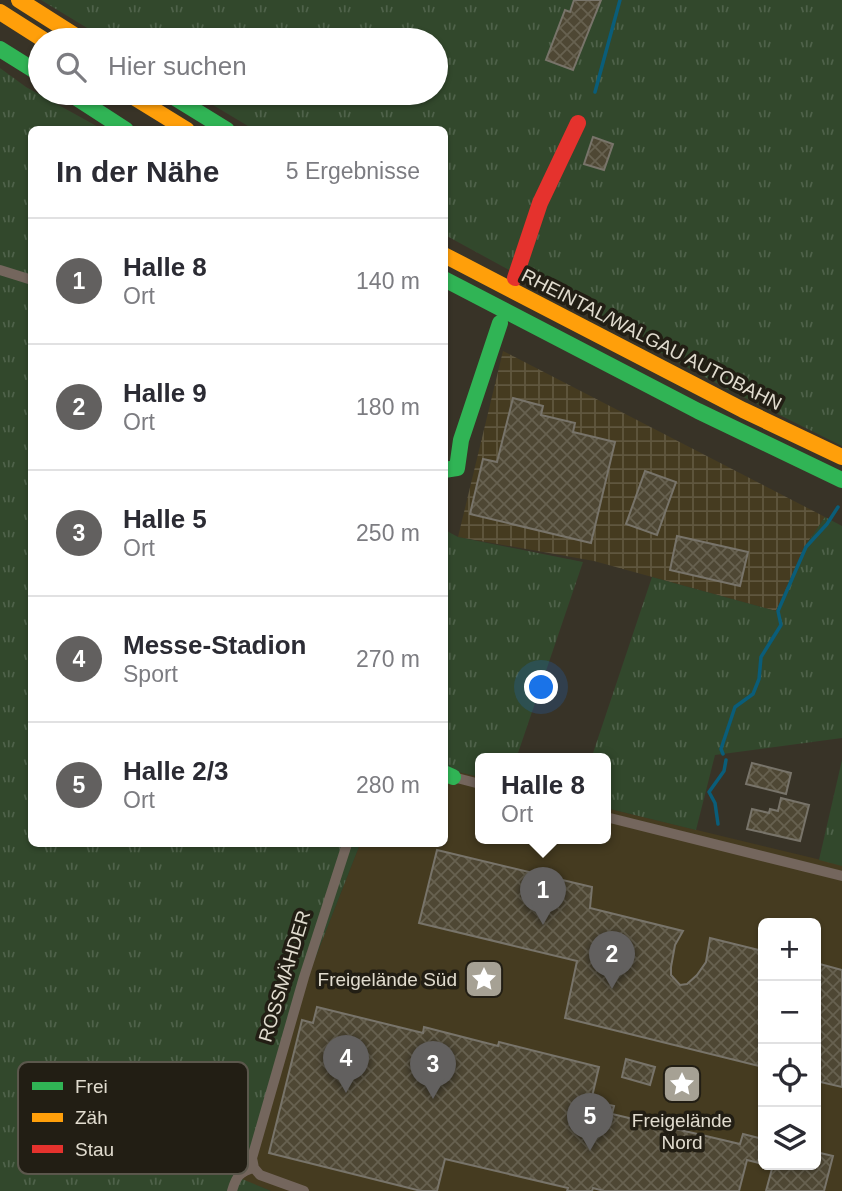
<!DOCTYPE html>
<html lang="de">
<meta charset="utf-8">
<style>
:root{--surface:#fff;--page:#f2f2f3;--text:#2b2b33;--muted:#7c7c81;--line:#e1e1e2;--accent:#62605f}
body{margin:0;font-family:Arial,sans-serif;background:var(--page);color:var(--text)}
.controls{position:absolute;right:21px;bottom:21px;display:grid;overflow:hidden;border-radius:10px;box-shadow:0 2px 5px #0004}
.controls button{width:63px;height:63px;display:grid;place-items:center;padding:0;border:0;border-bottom:2px solid var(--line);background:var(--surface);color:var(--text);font:35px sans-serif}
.you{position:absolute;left:542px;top:688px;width:24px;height:24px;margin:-18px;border:5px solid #fff;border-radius:50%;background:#1a73e8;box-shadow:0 0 0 10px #1a73e833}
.badge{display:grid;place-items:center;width:46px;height:46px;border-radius:50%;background:var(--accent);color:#fff;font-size:23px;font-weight:700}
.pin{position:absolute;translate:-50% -58px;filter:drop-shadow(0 2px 4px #0008)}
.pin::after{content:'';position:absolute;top:37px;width:24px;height:21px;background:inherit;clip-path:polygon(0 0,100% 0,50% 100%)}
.popup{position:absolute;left:475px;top:753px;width:136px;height:91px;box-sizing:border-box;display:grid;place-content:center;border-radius:10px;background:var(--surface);filter:drop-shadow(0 2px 5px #0005);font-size:23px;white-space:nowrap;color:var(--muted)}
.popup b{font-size:26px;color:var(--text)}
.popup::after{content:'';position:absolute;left:50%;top:100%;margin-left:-14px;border:14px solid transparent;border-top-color:var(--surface)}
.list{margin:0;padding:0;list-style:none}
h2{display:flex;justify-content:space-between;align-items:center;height:91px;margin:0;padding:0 28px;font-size:30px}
h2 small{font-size:23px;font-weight:400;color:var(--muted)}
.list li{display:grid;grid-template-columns:46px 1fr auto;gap:21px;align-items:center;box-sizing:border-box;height:126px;padding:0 28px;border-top:2px solid var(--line)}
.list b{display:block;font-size:26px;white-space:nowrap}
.list p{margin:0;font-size:23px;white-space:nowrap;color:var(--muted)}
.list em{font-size:23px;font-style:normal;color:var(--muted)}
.icon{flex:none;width:38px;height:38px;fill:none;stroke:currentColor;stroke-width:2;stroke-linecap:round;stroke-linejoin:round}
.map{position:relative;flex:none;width:842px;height:1191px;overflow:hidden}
.search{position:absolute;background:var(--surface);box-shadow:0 2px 5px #0004;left:28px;top:28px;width:420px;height:77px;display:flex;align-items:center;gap:18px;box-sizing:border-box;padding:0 24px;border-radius:38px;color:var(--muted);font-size:26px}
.panel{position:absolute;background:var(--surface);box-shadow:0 2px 5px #0004;left:28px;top:126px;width:420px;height:721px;border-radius:10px}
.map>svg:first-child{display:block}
.built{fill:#453b20;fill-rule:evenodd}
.industrial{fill:url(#industrial-grid)}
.grass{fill:url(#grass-tufts)}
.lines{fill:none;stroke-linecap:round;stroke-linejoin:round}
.stream{stroke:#0a5d79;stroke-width:3.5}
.building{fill:url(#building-cross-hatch);stroke:#78746a;stroke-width:2}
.street{stroke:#74665d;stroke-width:10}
.fast{stroke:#30b455;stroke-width:16}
.slow{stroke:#ff9f0a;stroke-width:16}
.jam{stroke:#e5322d;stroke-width:16}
.labels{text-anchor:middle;stroke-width:7;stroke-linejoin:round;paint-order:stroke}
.street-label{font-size:19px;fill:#e1dccf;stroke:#221e14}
.poi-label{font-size:19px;fill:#e1dccf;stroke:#221e14;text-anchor:end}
.key{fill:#221e14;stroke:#5b574c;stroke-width:2}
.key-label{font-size:19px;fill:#e1dccf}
</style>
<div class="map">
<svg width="842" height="1191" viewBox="0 0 842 1191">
<defs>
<pattern id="industrial-grid" width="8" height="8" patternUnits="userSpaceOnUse" patternTransform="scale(1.75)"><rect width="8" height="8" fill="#453b20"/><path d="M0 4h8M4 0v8" fill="none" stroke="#60573f"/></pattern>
<pattern id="grass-tufts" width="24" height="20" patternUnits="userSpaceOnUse" patternTransform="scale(1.75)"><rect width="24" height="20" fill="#32482c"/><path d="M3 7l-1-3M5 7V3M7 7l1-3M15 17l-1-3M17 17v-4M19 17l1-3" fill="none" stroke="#4f624a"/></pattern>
<pattern id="building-cross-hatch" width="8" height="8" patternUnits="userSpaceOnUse" patternTransform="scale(1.75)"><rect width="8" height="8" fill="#4e4734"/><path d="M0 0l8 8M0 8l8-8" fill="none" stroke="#676150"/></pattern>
</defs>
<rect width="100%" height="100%" fill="#383327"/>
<path class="built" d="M 445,769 L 480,777 L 480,839 L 606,839 L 606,808 L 842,865 L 842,1191 L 271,1191 L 242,1180 L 311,969 L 360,844 L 444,844 ZM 763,923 L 816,923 L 816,1165 L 763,1165 Z"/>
<path class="industrial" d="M 503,351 L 825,517 L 805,546 L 776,611 L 594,561 L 458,537 Z"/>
<path class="grass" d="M 41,0 L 842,0 L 842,446 L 727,389 L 445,235 L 444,130 L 253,129 L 193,93 L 436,93 L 436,40 L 107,40 Z
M 0,68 L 26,87 L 102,129 L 32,130 L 32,844 L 360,844 L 311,969 L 242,1179 L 271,1191 L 0,1191 Z
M 825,517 L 842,526 L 842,738 L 715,755 L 696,830 L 606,808 L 606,759 L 591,759 L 652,577 L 776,611 L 805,546 Z
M 445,530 L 458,537 L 583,562 L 516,759 L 480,759 L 480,777 L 445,769 Z
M 842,760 L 842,866 L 819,860 Z"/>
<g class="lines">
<path class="stream" d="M 595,92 L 620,0
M 723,754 L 721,749 L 735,707 L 753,694 L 759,679 L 761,657 L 781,625 L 778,611 L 806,547 L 827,524 L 838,507
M 718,824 L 715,803 L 709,792 L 724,771 L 726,760"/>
</g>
<path class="building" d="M 574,0 L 601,0 L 573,70 L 546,60 L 565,10 L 570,12 Z
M 593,137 L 613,144 L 604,170 L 584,164 Z
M 513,398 L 543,406 L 541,415 L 575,423 L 573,432 L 615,442 L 591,543 L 470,514 L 483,459 L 497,462 Z
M 645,471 L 676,482 L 657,535 L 626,524 Z
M 677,536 L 748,552 L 740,586 L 670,570 Z
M 752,763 L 791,773 L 786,794 L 746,784 Z
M 781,798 L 809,805 L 800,841 L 747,829 L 752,809 L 769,813 L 770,809 L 778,811 Z
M 437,850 L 592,887 L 590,908 L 683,931 L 675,945 L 671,967 L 671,975 L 680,985 L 687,984 L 697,975 L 706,962 L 710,938 L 763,951 L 763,1067 L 565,1018 L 577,961 L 419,923 Z
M 816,963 L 842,970 L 842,1087 L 816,1081 Z
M 317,1007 L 423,1033 L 424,1027 L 498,1046 L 499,1042 L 599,1067 L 591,1101 L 614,1106 L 612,1114 L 740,1144 L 743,1134 L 763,1139 L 763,1164 L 747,1160 L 739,1191 L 604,1191 L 593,1188 L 592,1191 L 567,1191 L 568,1188 L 445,1159 L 437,1191 L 421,1191 L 269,1153 L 302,1020 L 313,1023 Z
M 626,1059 L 655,1067 L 650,1085 L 622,1077 Z
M 816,1152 L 833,1156 L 824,1191 L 766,1191 L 773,1165 L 816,1165 Z"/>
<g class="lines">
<path class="street" d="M 0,270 L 32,280
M 453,777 L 480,784
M 606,817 L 842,876
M 254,1168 L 252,1158 L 304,977 L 347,844
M 254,1168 L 260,1175 L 304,1191
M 232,1191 C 236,1177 239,1172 254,1168"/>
<path class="fast" d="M 0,49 L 40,74
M 69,93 L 126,130
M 167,93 L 227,130
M 444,279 L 698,411 L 842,480
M 444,470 L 457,468 L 461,440 L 500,323
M 444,773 L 453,777"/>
<path class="slow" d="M 19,0 L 82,40
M 0,12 L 44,40
M 127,93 L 187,130
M 444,255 L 743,410 L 842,457"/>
<path class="jam" d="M 515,278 L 540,203 L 578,123"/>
</g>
<defs>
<g id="sight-square" transform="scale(2.0125)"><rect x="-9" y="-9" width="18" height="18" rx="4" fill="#a6a194" stroke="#221e14"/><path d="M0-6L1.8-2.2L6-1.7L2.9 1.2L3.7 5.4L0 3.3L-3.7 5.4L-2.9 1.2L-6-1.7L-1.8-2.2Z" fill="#fff"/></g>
</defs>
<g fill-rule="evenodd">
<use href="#sight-square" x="484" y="979"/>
<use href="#sight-square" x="682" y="1084"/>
</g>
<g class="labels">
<g class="street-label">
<text transform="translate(652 339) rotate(27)" y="7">RHEINTAL/WALGAU AUTOBAHN</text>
<text transform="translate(284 976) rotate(-73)" y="7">ROSSMÄHDER</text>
</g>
<g class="poi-label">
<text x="457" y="986">Freigelände Süd</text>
<text x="682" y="1127" text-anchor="middle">Freigelände<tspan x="682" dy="22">Nord</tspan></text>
</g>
</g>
<rect x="18" y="1062" width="230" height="112" rx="10" class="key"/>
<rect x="32" y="1082" width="31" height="8" fill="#30b455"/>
<rect x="32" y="1113" width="31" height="9" fill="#ff9f0a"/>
<rect x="32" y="1145" width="31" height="8" fill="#e5322d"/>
<g class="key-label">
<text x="75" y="1093">Frei</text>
<text x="75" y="1124">Zäh</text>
<text x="75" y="1156">Stau</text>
</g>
</svg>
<div class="controls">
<button>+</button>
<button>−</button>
<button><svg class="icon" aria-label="locate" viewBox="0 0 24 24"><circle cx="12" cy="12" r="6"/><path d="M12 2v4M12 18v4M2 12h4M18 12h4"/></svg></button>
<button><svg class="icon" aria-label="layers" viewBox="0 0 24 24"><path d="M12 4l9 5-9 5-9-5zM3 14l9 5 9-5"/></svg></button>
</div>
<div class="you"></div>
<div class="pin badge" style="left:543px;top:925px">1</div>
<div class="popup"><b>Halle 8</b>Ort</div>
<div class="pin badge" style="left:612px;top:989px">2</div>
<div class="pin badge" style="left:433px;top:1099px">3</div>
<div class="pin badge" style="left:346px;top:1093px">4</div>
<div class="pin badge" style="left:590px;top:1151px">5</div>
<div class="search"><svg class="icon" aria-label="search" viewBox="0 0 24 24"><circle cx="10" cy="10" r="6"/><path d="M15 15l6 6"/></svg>Hier suchen</div>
<section class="panel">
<h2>In der Nähe<small>5 Ergebnisse</small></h2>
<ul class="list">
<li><span class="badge">1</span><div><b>Halle 8</b><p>Ort</p></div><em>140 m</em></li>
<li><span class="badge">2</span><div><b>Halle 9</b><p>Ort</p></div><em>180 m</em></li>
<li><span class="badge">3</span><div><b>Halle 5</b><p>Ort</p></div><em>250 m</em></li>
<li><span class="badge">4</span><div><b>Messe-Stadion</b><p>Sport</p></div><em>270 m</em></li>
<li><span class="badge">5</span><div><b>Halle 2/3</b><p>Ort</p></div><em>280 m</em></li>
</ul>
</section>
</div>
